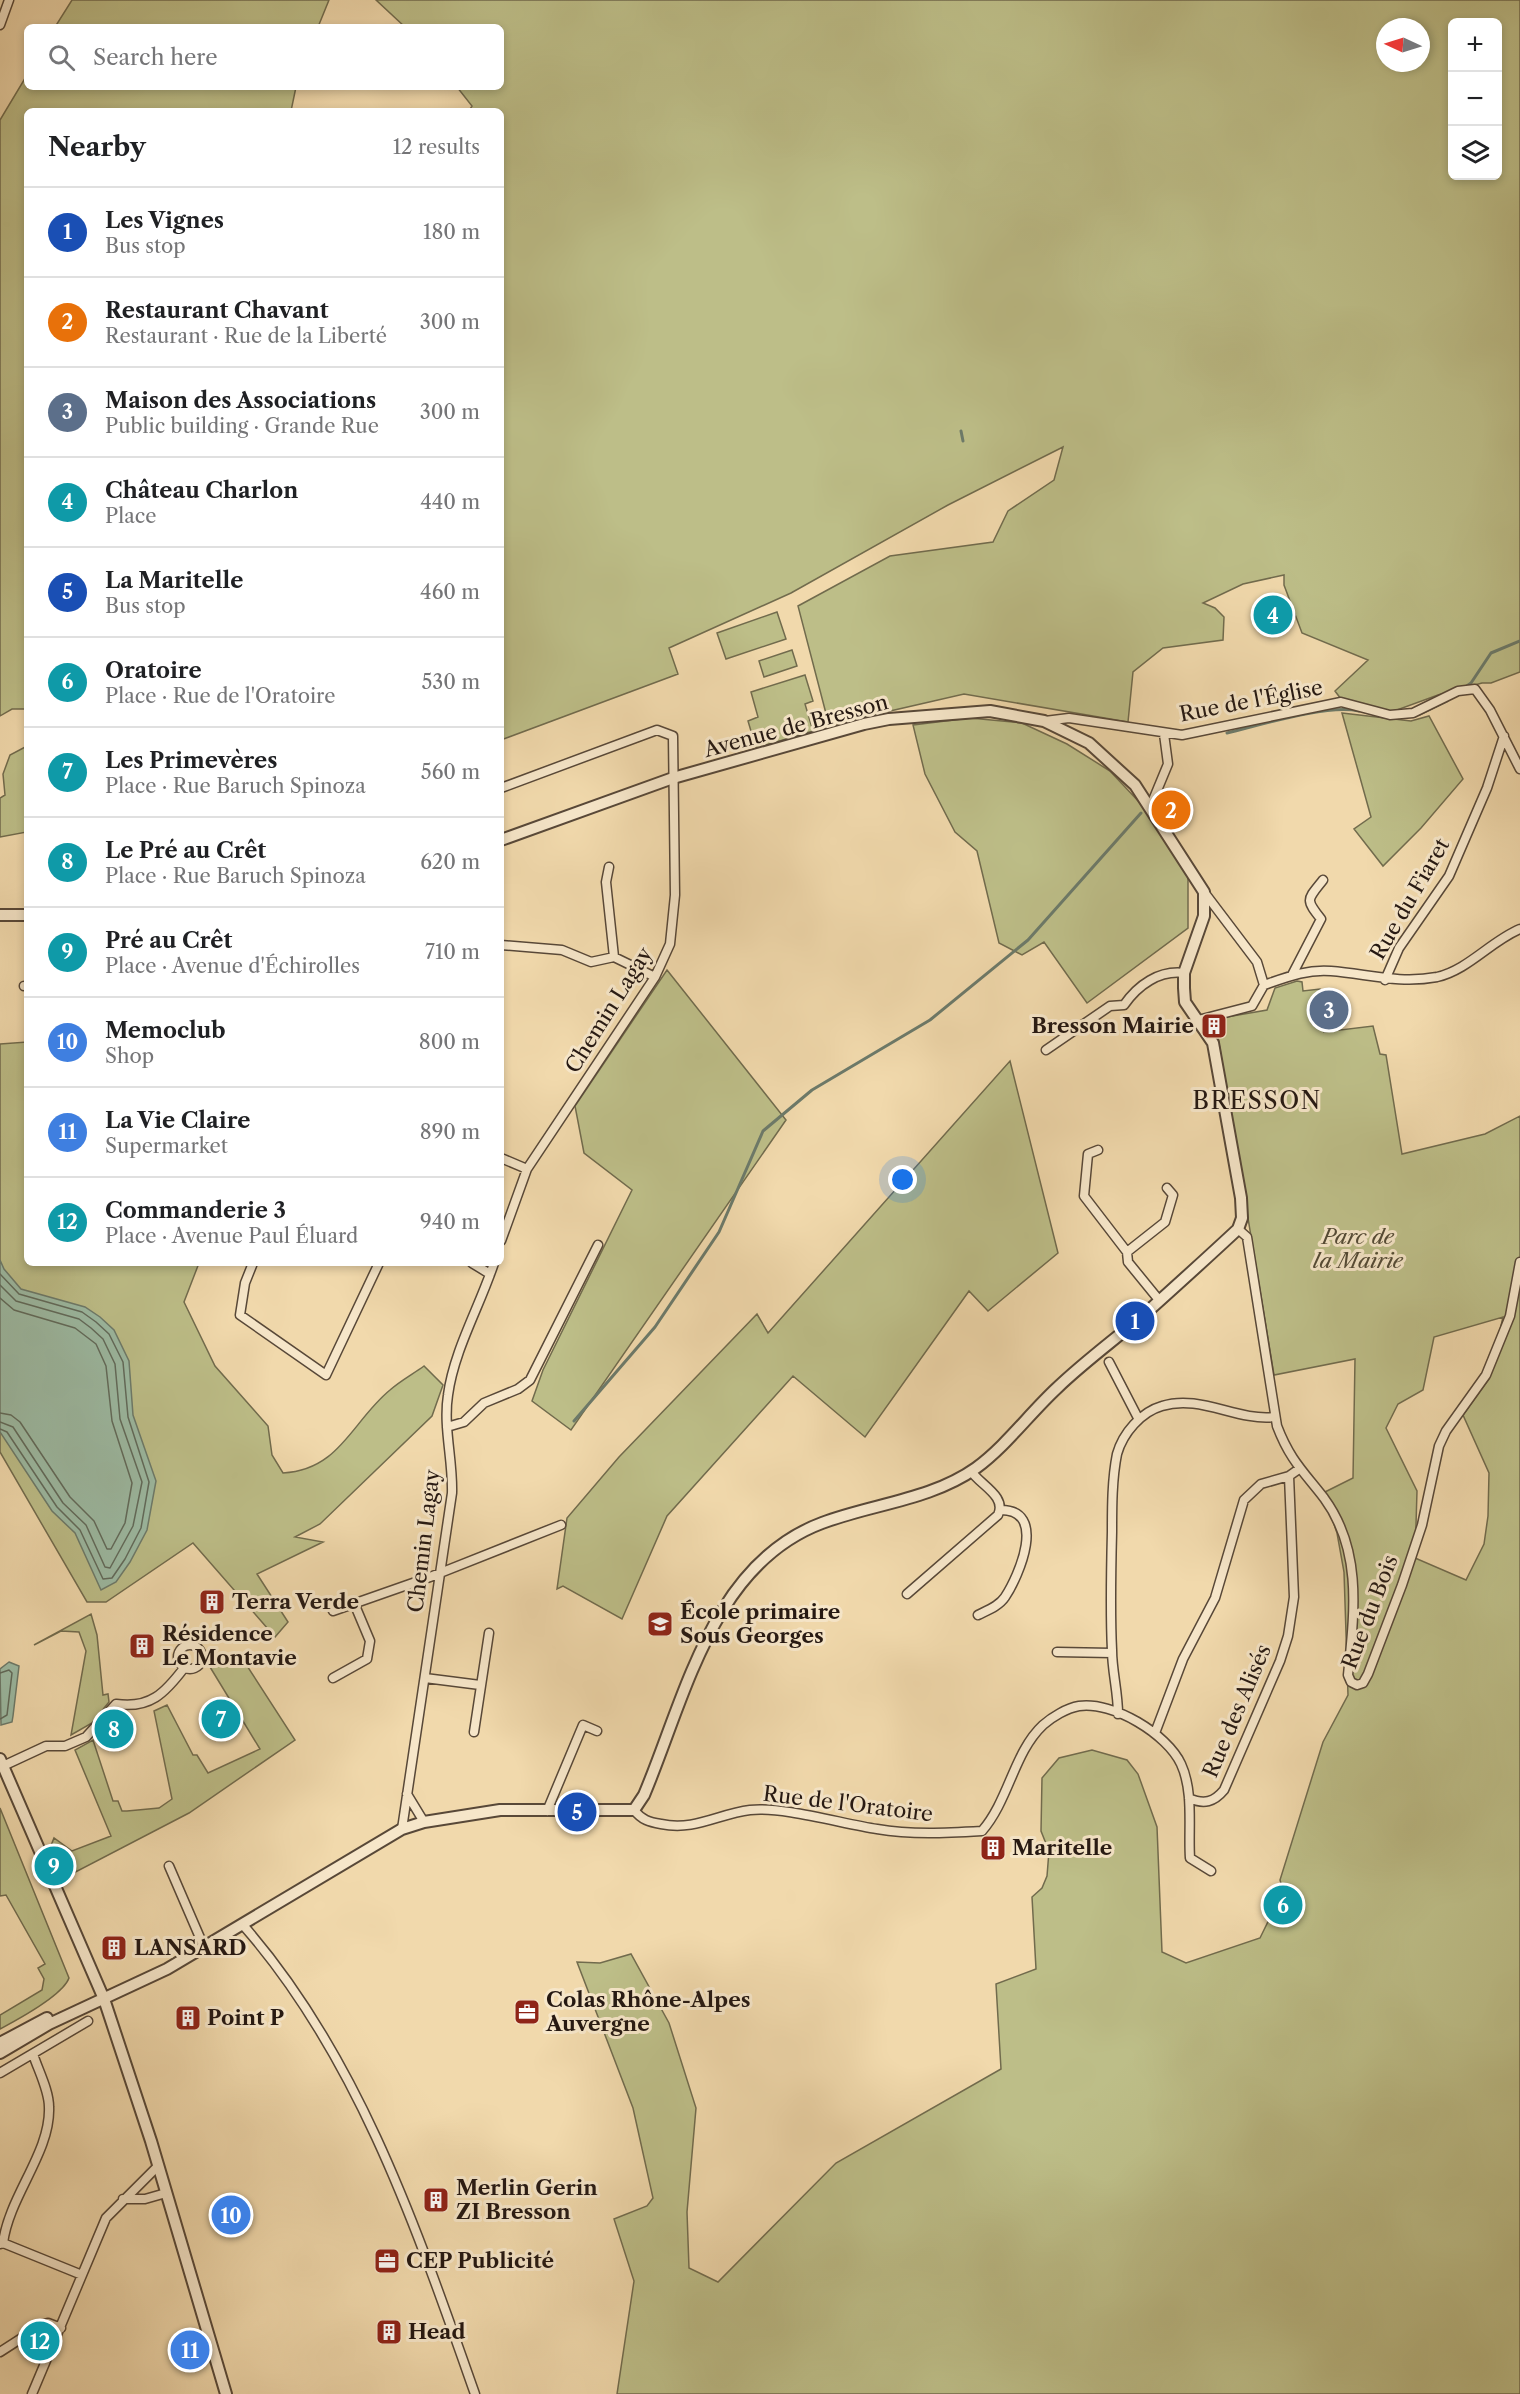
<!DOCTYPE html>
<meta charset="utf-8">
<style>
:root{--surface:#fff;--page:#f2f2f2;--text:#202124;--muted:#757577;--line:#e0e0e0;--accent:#7c3aed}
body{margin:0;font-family:"Libre Caslon Text",serif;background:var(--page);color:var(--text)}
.controls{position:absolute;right:18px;top:18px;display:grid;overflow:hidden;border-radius:9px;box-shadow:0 3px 9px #0003}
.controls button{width:54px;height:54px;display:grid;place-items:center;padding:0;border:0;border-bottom:2px solid var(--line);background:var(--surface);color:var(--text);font:30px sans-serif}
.compass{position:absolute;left:1376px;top:18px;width:54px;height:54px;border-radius:50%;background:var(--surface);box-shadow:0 3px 9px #0003;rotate:274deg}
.you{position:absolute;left:903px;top:1180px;width:21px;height:21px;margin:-15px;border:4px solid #fff;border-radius:50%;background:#1a73e8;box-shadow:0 0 0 9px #1a73e833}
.badge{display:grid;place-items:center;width:39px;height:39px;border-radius:50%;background:var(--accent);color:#fff;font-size:20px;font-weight:700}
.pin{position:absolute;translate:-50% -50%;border:3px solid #fff;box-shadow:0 2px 6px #0006}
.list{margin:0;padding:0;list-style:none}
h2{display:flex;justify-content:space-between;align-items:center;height:78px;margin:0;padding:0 24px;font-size:26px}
h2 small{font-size:20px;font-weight:400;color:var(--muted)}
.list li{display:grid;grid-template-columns:39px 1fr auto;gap:18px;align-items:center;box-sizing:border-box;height:90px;padding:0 24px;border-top:2px solid var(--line)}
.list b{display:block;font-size:22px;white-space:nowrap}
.list p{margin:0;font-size:20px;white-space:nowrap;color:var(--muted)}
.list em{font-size:20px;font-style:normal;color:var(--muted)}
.icon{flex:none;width:33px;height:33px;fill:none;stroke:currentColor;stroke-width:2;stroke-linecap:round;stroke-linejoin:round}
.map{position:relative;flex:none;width:1520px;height:2394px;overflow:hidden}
.search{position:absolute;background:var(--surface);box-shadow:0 3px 9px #0003;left:24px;top:24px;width:480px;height:66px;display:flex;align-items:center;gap:15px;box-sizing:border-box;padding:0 21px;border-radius:9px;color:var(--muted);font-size:22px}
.panel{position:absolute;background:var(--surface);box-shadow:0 3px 9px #0003;left:24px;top:108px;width:480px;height:1158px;border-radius:9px}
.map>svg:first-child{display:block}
.green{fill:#bdbe88;stroke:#716b4d;stroke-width:1.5;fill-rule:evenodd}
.water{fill:#9cbba4;stroke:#6c7a6a;stroke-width:1.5}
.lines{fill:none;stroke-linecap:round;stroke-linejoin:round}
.shore{stroke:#606a5b;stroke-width:1.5}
.stream{stroke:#6c7a6a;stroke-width:3}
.minor-casing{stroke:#584838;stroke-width:11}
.tertiary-casing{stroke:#584838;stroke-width:14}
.minor{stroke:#f6e6c9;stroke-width:8}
.tertiary{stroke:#f6e6c9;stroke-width:10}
.labels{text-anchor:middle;stroke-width:6;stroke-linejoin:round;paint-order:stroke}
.street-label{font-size:21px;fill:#251812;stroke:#f6e6c9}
.poi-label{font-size:21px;font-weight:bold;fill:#251812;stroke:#f6e6c9;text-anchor:start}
.park-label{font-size:21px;font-style:italic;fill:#534a35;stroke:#f6e6c9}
.quarter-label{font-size:24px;letter-spacing:1.5px;fill:#251812;stroke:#f6e6c9}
</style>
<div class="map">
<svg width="1520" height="2394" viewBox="0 0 1520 2394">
<rect width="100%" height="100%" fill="#f1d9ac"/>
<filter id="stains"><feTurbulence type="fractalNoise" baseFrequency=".00333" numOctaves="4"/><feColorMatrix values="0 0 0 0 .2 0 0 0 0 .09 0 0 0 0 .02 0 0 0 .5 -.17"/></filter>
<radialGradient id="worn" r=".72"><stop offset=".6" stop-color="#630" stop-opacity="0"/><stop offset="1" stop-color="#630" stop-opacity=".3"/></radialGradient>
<path class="green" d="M 72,0 L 329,0 L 318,27 L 55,27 Z
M 376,0 L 1520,0 L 1520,672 L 1491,683 L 1482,683 L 1438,695 L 1386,714 L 1341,699 L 1335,691 L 1368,660 L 1302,633 L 1284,585 L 1284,575 L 1243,584 L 1203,603 L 1215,608 L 1224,617 L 1223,640 L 1163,648 L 1133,672 L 1128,722 L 964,694 L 829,725 L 798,606 L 890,556 L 993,542 L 1008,511 L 1054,480 L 1063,447 L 948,505 L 791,593 L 669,648 L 678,674 L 501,740 L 501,111 L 469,111 L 472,106 L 457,87 L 501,87 L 501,27 L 405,27 ZM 1452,22 L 1498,22 L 1498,176 L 1452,176 ZM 1385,27 L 1421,27 L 1421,63 L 1385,63 Z
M 27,75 L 27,87 L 296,87 L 291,111 L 27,111 L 27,709 L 12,709 L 0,716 L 0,120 Z
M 777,612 L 786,639 L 726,659 L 717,633 Z
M 792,650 L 797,666 L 764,677 L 759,661 Z
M 805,675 L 813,701 L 805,704 L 813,731 L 756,748 L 748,721 L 758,717 L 751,692 Z
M 1342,713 L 1411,721 L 1429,716 L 1463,779 L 1421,828 L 1383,866 L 1354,829 L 1371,817 Z
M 970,718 L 1022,723 L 1067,744 L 1110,771 L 1156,820 L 1188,870 L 1188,928 L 1087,1003 L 1044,942 L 1022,955 L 999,943 L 977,851 L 955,832 L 925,774 L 913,725 Z
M 27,746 L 27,832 L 0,837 L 0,798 L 5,795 L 3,774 L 10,755 Z
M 667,970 L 786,1120 L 571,1430 L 532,1401 L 543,1370 L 632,1190 L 584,1153 L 575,1106 Z
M 1297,981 L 1302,982 L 1303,991 L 1320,989 L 1324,1032 L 1373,1026 L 1380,1054 L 1386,1055 L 1402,1154 L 1485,1134 L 1520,1116 L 1520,2394 L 617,2394 L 634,2281 L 614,2219 L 647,2206 L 653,2198 L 633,2108 L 577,1962 L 600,1963 L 631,1954 L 669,2023 L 696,2108 L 687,2212 L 689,2268 L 718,2282 L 836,2163 L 1001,2069 L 996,1984 L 1036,1969 L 1032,1897 L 1042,1888 L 1047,1876 L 1049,1851 L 1041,1831 L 1042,1778 L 1059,1758 L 1092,1750 L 1127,1760 L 1138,1774 L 1157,1827 L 1162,1952 L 1186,1963 L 1260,1938 L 1283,1891 L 1280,1880 L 1323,1742 L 1348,1695 L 1344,1572 L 1337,1533 L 1323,1493 L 1353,1478 L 1355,1359 L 1274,1375 L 1215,1019 L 1267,1010 L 1275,988 ZM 1503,1317 L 1489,1379 L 1463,1415 L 1489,1473 L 1488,1516 L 1484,1544 L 1466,1580 L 1415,1558 L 1417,1491 L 1386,1428 L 1398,1404 L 1423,1390 L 1434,1337 Z
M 27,1042 L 27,1263 L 199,1263 L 184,1302 L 215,1366 L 268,1426 L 272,1455 L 283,1473 C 340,1470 352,1421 390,1390 C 400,1381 413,1374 424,1366 L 443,1385 L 432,1416 L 320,1524 L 295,1537 L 323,1542 L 257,1574 L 288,1622 L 275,1637 L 193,1543 L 106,1602 L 87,1602 L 0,1452 L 0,1044 Z
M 1010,1061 L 1058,1253 L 988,1311 L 969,1291 L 865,1437 L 793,1376 L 667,1516 L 622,1619 L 563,1586 L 557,1589 L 567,1518 L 619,1457 L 757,1314 L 768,1333 Z
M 91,1614 L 97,1635 L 103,1695 L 108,1694 L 109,1702 L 92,1723 L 71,1735 L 86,1651 L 79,1632 L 61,1631 L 34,1645 Z
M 240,1655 L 295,1740 L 189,1813 L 64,1878 L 50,1848 L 54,1838 L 72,1851 L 111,1836 L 75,1750 L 93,1740 L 113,1801 L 118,1801 L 122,1811 L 127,1811 L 159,1808 L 172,1799 L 154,1711 L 167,1705 L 193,1755 L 197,1755 L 208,1773 L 260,1749 L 210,1667 Z
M 0,1808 L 69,1978 C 63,1995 17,2020 0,2029 L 0,2015 L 42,1990 L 44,1979 L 38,1968 L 45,1964 L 6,1895 L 0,1896 Z"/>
<path class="water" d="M 0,1260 L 4,1269 L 21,1289 L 85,1307 L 100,1317 L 114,1330 L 129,1361 L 133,1415 L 156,1481 L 147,1530 L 130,1562 L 116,1582 L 101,1590 L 75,1533 L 52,1511 L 0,1432 Z
M 9,1662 L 19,1666 L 13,1716 L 12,1722 L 1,1725 L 0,1669 Z"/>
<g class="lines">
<path class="shore" d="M 0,1274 L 19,1294 L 82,1312 L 96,1322 L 109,1334 L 123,1362 L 128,1417 L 149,1482 L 141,1528 L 125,1559 L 112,1578 L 103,1579 L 80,1530 L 57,1507 L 7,1432 L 0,1429
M 0,1285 L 16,1301 L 79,1319 L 91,1328 L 103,1339 L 115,1364 L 120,1419 L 142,1482 L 133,1526 L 110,1568 L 105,1567 L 86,1525 L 63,1503 L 13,1427 L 0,1422
M 0,1298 L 14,1310 L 75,1328 L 96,1344 L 106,1366 L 112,1421 L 132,1483 L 125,1523 L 111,1549 L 107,1549 L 94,1521 L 70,1497 L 20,1422 L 11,1415 L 0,1413
M 0,1673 L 9,1670 L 12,1673 L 7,1715 L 0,1719"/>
<path class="stream" d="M 961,431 L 963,441
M 1464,688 L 1471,683 L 1491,653 L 1520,641
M 1420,714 L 1447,701
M 1227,733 C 1261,725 1326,704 1359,711
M 574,1421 L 655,1327 L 719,1232 L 763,1131 L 812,1090 L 930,1020 L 1028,940 L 1141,813"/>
<g class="minor-casing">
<path id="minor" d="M 0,25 L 9,0
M 1045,721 L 1069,718 L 1182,735 L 1341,702 L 1390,715 L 1413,713 L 1458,691 L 1475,689 L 1490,710 L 1520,769
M 501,788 L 657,730 L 673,736 L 675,895 L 670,944 L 655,977 L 527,1169 L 501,1241
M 1151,805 L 1168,764 L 1164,734
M 609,867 L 606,882 L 614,957
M 1204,892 L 1257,962 L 1264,985
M 501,945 L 562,950 L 591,962 L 614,957 L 655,977
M 1292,975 L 1321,919 C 1305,899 1307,900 1323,880
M 1385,980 L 1399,948 L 1449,876 L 1487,788 L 1504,736
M 24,986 L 27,986
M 1198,1020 L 1252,1006 L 1264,985 C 1287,977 1307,969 1331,971 C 1368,974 1399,984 1437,977 C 1468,970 1491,941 1520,929
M 1046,1050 L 1110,1006 L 1124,1005 C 1138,985 1159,970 1184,973
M 1098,1150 L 1088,1154 L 1084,1196 L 1127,1252 L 1128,1262 L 1159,1300
M 501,1158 L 527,1169
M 1238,1229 L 1247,1237 L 1277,1426 C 1290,1460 1303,1471 1324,1498 C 1363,1551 1354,1614 1348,1675 L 1351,1682 L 1357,1685 L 1363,1683 L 1368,1674 L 1402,1585 L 1422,1525 L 1439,1446 L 1446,1431 L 1486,1375 L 1510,1316 L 1520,1262
M 1127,1252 L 1165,1222 L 1173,1195 L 1167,1188
M 253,1263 L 245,1283 L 240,1315 L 326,1375 L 379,1263
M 472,1263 L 490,1274
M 1109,1362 L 1138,1418
M 447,1427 L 464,1422 L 484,1403 L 518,1389 L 530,1380 L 598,1245
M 907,1594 L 998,1515 C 1007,1496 980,1485 971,1471
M 333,1611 L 430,1577 L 561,1525
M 978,1615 C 988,1610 999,1606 1005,1597 C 1019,1576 1048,1509 1000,1510
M178 1657a12 12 0 1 1 24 0a12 12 0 1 1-24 0Z
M 1057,1652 L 1112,1653
M 333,1678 L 367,1659 L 370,1641 L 354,1603
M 425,1678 L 480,1685
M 1118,1714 C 1118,1692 1112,1671 1112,1650 C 1110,1611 1111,1571 1112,1532 C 1112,1507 1112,1479 1117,1454 C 1123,1433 1141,1412 1162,1406 C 1200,1394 1236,1421 1274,1417
M 474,1732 L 489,1633
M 1155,1733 L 1183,1659 L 1215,1598 L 1244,1500 L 1261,1484 L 1289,1476
M 3,1766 L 46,1746 L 65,1746 L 86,1737 L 116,1704 C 150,1709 165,1693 184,1668
M 407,1794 L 424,1822
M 1189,1798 C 1204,1805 1214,1802 1224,1790 L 1280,1661 L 1288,1636 L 1294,1597 L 1289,1476 L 1299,1469
M 634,1810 C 642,1820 649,1822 661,1824 C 695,1831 718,1814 750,1810 C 782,1806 843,1824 877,1829 C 911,1835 947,1833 982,1831 C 1009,1800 1014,1752 1043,1725 C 1052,1717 1067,1708 1079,1706 C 1113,1701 1167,1734 1181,1764 C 1194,1792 1188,1829 1190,1858 L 1211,1871
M 547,1811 L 583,1725 L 597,1731
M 402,1829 L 452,1493 C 453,1460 443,1427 448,1395 C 454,1350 480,1306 494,1263
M 169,1866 L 204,1947
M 243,1925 C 359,2057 417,2230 475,2394
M 0,2073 L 88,2021
M 123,2199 L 145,2199 L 166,2193
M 3,2243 C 9,2196 51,2152 49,2107 C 49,2090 38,2070 33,2054
M 0,2244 L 3,2243 L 82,2275
M 0,2352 L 42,2325 L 48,2323 L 61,2328
M 32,2394 L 106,2218 L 158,2166"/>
</g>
<g class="tertiary-casing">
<path id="tertiary" d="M 0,915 L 27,915
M 0,1759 L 104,1999 L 151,2141 L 226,2394
M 0,2043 L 47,2018
M 0,2053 L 49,2024 L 167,1969 L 402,1829 L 424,1822 L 500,1810 L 634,1810 L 644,1795 C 685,1698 712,1564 822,1523 C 872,1504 931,1500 976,1468 C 1006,1446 1029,1414 1057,1388 C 1085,1361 1117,1338 1147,1312 C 1177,1285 1208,1257 1238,1229 L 1242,1218 L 1241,1198 L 1213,1043 L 1185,1002 L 1184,988 L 1184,973 L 1204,916 L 1204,892 L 1135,785 L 1089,743 L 1044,721 L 990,711 L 889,719 L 864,724 L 673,778 L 501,840"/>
</g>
<use href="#minor" class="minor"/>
<use href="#tertiary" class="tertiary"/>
</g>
<defs>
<g id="building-square" transform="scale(1.35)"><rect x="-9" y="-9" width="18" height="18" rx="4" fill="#8f2418" stroke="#f6e6c9"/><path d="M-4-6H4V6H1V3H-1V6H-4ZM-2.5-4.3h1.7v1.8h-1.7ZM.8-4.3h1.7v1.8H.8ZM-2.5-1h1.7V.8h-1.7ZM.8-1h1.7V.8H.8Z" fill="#fff"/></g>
<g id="school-square" transform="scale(1.35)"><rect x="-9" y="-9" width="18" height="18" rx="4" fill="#8f2418" stroke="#f6e6c9"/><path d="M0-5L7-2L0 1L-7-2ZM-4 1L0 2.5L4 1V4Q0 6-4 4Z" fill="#fff"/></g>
<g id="office-square" transform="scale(1.35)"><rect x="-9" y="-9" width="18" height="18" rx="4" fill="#8f2418" stroke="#f6e6c9"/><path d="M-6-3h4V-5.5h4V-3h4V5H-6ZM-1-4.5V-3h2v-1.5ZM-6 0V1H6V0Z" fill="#fff"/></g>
</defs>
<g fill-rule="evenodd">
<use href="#building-square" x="1214" y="1026"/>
<use href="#building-square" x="212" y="1602"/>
<use href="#school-square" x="660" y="1624"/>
<use href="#building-square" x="142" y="1646"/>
<use href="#building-square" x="993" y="1848"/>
<use href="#building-square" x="114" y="1948"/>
<use href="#office-square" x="527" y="2012"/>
<use href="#building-square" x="188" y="2018"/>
<use href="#building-square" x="436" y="2200"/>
<use href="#office-square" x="387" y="2261"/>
<use href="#building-square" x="389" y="2332"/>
</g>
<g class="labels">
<g class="street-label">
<text transform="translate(1251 701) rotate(-11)" y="7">Rue de l'Église</text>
<text transform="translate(796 726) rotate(-15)" y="7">Avenue de Bresson</text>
<text transform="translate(1410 899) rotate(-60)" y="7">Rue du Fiaret</text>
<text transform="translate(609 1010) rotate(-58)" y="7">Chemin Lagay</text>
<text transform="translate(424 1541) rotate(-83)" y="7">Chemin Lagay</text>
<text transform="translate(1370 1612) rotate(-69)" y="7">Rue du Bois</text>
<text transform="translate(1237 1711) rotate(-67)" y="7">Rue des Alisés</text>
<text transform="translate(848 1804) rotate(7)" y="7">Rue de l'Oratoire</text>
</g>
<g class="poi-label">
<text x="1194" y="1033" text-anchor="end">Bresson Mairie</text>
<text x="232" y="1609">Terra Verde</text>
<text x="680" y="1619">École primaire<tspan x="680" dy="24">Sous Georges</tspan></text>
<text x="162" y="1641">Résidence<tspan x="162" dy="24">Le Montavie</tspan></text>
<text x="1012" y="1855">Maritelle</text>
<text x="134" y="1955">LANSARD</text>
<text x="546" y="2007">Colas Rhône-Alpes<tspan x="546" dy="24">Auvergne</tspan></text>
<text x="207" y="2025">Point P</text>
<text x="456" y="2195">Merlin Gerin<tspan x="456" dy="24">ZI Bresson</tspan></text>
<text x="406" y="2268">CEP Publicité</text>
<text x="408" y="2339">Head</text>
</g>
<g class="park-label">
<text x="1358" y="1244">Parc de<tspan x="1358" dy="24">la Mairie</tspan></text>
</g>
<g class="quarter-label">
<text x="1257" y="1109">BRESSON</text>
</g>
</g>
<rect width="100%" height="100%" filter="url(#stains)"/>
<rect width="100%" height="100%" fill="url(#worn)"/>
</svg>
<div class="controls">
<button>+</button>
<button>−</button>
<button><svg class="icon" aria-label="layers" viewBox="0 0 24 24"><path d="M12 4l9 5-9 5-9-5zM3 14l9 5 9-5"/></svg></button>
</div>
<svg class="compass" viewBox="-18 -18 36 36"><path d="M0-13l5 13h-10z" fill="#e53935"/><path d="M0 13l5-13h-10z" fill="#757577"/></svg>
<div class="you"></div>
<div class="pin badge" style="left:1135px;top:1321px;background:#1a4fb4">1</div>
<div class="pin badge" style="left:1171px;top:810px;background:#e8710a">2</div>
<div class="pin badge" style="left:1329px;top:1010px;background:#5c6f8a">3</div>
<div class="pin badge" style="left:1273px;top:615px;background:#0f9aa8">4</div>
<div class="pin badge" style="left:577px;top:1812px;background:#1a4fb4">5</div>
<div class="pin badge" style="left:1283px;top:1905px;background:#0f9aa8">6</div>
<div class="pin badge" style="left:221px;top:1719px;background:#0f9aa8">7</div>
<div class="pin badge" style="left:114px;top:1729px;background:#0f9aa8">8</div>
<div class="pin badge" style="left:54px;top:1866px;background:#0f9aa8">9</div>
<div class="pin badge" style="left:231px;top:2215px;background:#3f7fe0">10</div>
<div class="pin badge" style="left:190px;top:2350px;background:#3f7fe0">11</div>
<div class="pin badge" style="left:40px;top:2341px;background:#0f9aa8">12</div>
<div class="search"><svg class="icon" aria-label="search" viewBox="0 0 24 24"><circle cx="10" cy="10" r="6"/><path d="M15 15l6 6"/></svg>Search here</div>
<section class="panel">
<h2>Nearby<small>12 results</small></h2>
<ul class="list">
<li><span class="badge" style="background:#1a4fb4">1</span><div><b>Les Vignes</b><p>Bus stop</p></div><em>180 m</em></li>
<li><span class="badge" style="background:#e8710a">2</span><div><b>Restaurant Chavant</b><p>Restaurant · Rue de la Liberté</p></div><em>300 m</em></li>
<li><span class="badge" style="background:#5c6f8a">3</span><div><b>Maison des Associations</b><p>Public building · Grande Rue</p></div><em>300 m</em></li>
<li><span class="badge" style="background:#0f9aa8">4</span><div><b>Château Charlon</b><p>Place</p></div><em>440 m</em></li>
<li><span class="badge" style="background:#1a4fb4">5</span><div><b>La Maritelle</b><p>Bus stop</p></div><em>460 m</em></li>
<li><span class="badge" style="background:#0f9aa8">6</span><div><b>Oratoire</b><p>Place · Rue de l'Oratoire</p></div><em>530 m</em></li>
<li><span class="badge" style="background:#0f9aa8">7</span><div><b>Les Primevères</b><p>Place · Rue Baruch Spinoza</p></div><em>560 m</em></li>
<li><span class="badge" style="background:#0f9aa8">8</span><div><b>Le Pré au Crêt</b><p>Place · Rue Baruch Spinoza</p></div><em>620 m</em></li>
<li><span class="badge" style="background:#0f9aa8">9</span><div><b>Pré au Crêt</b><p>Place · Avenue d'Échirolles</p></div><em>710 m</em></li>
<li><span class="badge" style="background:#3f7fe0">10</span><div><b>Memoclub</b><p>Shop</p></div><em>800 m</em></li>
<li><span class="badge" style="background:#3f7fe0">11</span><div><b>La Vie Claire</b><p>Supermarket</p></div><em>890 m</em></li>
<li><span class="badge" style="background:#0f9aa8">12</span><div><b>Commanderie 3</b><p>Place · Avenue Paul Éluard</p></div><em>940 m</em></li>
</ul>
</section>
</div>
